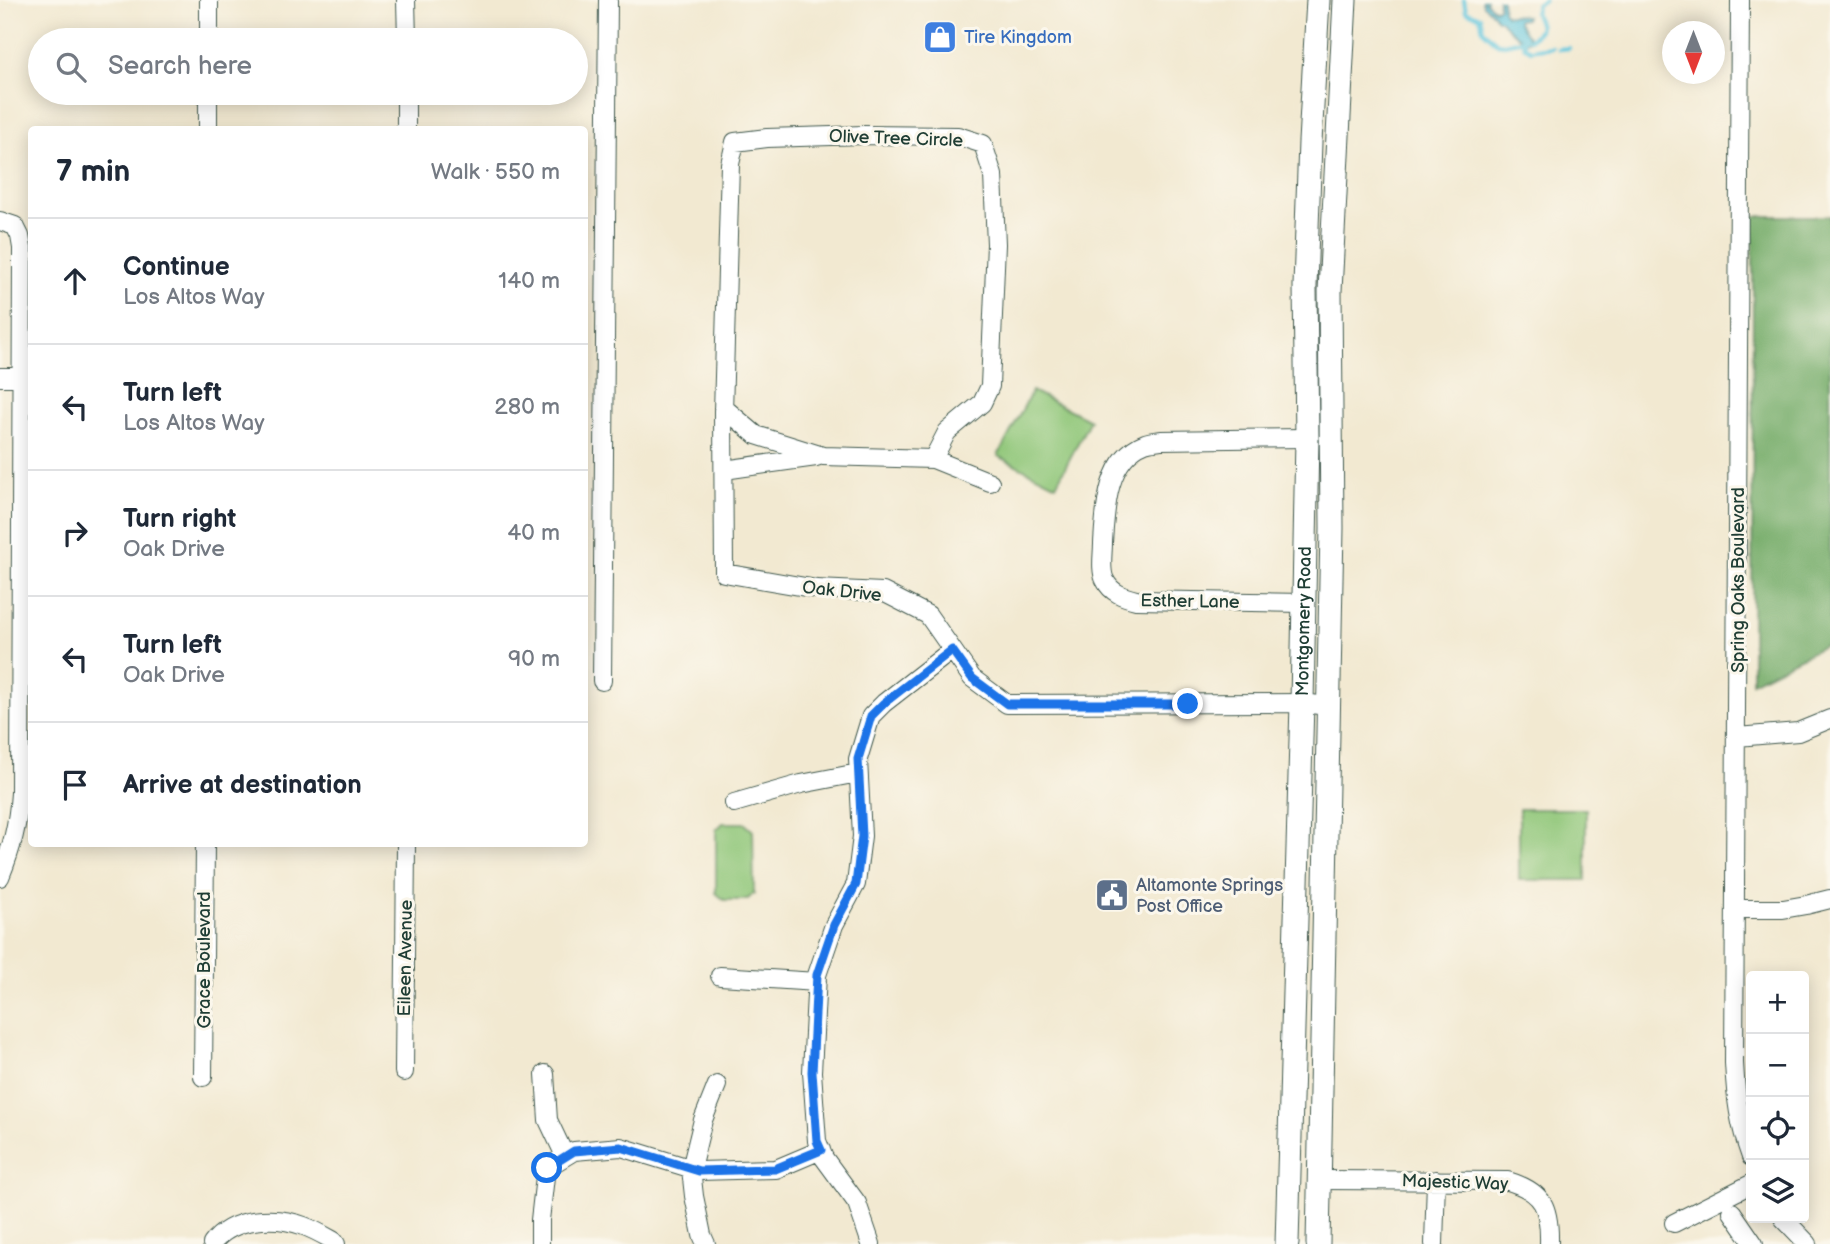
<!DOCTYPE html>
<meta charset="utf-8">
<style>
:root{--surface:#fff;--page:#f2f2f3;--text:#1f2937;--muted:#747a83;--line:#e0e1e3}
body{margin:0;font-family:"Balsamiq Sans",sans-serif;background:var(--page);color:var(--text)}
.controls{position:absolute;right:21px;bottom:21px;display:grid;overflow:hidden;border-radius:7px;box-shadow:0 4px 18px #0003}
.controls button{width:63px;height:63px;display:grid;place-items:center;padding:0;border:0;border-bottom:2px solid var(--line);background:var(--surface);color:var(--text);font:35px sans-serif}
.compass{position:absolute;left:1662px;top:21px;width:63px;height:63px;border-radius:50%;background:var(--surface);box-shadow:0 4px 18px #0003;rotate:180deg}
.stop{position:absolute;width:21px;height:21px;margin:-16px;border:5px solid #1a73e8;border-radius:50%;background:#fff}
.stop.end{background:#1a73e8;border-color:#fff;box-shadow:0 2px 7px #0008}
.list{margin:0;padding:0;list-style:none}
h2{display:flex;justify-content:space-between;align-items:center;height:91px;margin:0;padding:0 28px;font-size:30px}
h2 small{font-size:23px;font-weight:400;color:var(--muted)}
.list li{display:grid;grid-template-columns:46px 1fr auto;gap:21px;align-items:center;box-sizing:border-box;height:126px;padding:0 28px;border-top:2px solid var(--line)}
.list b{display:block;font-size:26px;white-space:nowrap}
.list p{margin:0;font-size:23px;white-space:nowrap;color:var(--muted)}
.list em{font-size:23px;font-style:normal;color:var(--muted)}
.icon{flex:none;width:38px;height:38px;fill:none;stroke:currentColor;stroke-width:2;stroke-linecap:round;stroke-linejoin:round}
.map{position:relative;flex:none;width:1830px;height:1244px;overflow:hidden}
.search{position:absolute;background:var(--surface);box-shadow:0 4px 18px #0003;left:28px;top:28px;width:560px;height:77px;display:flex;align-items:center;gap:18px;box-sizing:border-box;padding:0 24px;border-radius:38px;color:var(--muted);font-size:26px}
.panel{position:absolute;background:var(--surface);box-shadow:0 4px 18px #0003;left:28px;top:126px;width:560px;height:721px;border-radius:7px}
.map>svg:first-child{display:block}
.green{fill:#8fc678;stroke:#578256;stroke-width:2}
.forest{fill:#73ab68;stroke:#49744e;stroke-width:2}
.water{fill:#60c6dd;stroke:#408288;stroke-width:2}
.lines{fill:none;stroke-linecap:round;stroke-linejoin:round}
.stream{stroke:#60c6dd;stroke-width:4.5}
.minor-casing{stroke:#3f574c;stroke-width:20}
.major-casing{stroke:#3f574c;stroke-width:25}
.minor{stroke:#fff;stroke-width:18}
.major{stroke:#fff;stroke-width:23}
.route{stroke:#1a73e8;stroke-width:9}
.labels{text-anchor:middle;stroke-width:6;stroke-linejoin:round;paint-order:stroke}
.shop-label{font-size:18px;fill:#366cbe;stroke:#fbf7ec;text-anchor:start}
.street-label{font-size:18px;fill:#1f3d34;stroke:#fbf7ec}
.service-label{font-size:18px;fill:#4e5e75;stroke:#fbf7ec;text-anchor:start}
</style>
<div class="map">
<svg width="1830" height="1244" viewBox="0 0 1830 1244">
<rect width="100%" height="100%" fill="#fbf7ec"/>
<filter id="ink" filterUnits="userSpaceOnUse"><feTurbulence type="fractalNoise" baseFrequency=".0143" numOctaves="2"/><feDisplacementMap in="SourceGraphic" scale="14" xChannelSelector="R" yChannelSelector="G"/><feConvolveMatrix kernelMatrix="1 2 1 2 8 2 1 2 1" color-interpolation-filters="sRGB"/></filter>
<filter id="wash" filterUnits="userSpaceOnUse"><feTurbulence type="fractalNoise" baseFrequency=".00686" numOctaves="4" result="noise"/><feDisplacementMap in="SourceGraphic" scale="28" xChannelSelector="R" yChannelSelector="G"/><feGaussianBlur stdDeviation="1.57" result="paint"/><feColorMatrix in="noise" values="0 0 0 0 0 0 0 0 0 0 0 0 0 0 0 0 0 1.4 0 .05"/><feComposite in="paint" operator="in"/></filter>
<g filter="url(#wash)">
<rect width="100%" height="100%" fill="#f2e9d1"/>
<path class="green" d="M 1032,391 L 1090,420 L 1056,485 L 998,456 Z
M 1519,809 L 1586,809 L 1586,880 L 1519,880 Z
M 723,823 L 744,823 L 753,831 L 754,893 L 747,900 L 724,900 L 716,893 L 716,830 Z"/>
<path class="forest" d="M 1753,216 L 1830,216 L 1830,643 L 1752,682 Z"/>
<path class="water" d="M 1482,0 L 1487,0 L 1486,2 L 1492,8 L 1496,9 L 1499,7 L 1498,0 L 1502,0 L 1503,11 L 1506,15 L 1526,16 L 1525,19 L 1518,20 L 1518,22 L 1530,39 L 1525,43 C 1519,37 1504,26 1501,20 L 1497,19 L 1492,12 L 1483,5 Z"/>
<g class="lines">
<path class="stream" d="M 1464,0 L 1466,11 L 1480,17 L 1483,30 L 1497,43 L 1504,44 L 1523,40 L 1524,46 L 1531,50
M 1530,39 C 1542,30 1542,27 1535,14 L 1537,5 L 1544,0
M 1535,49 L 1552,47
M 1559,49 L 1569,48"/>
</g>
</g>
<g filter="url(#ink)">
<g class="lines">
<g class="minor-casing">
<path id="minor" d="M 406,0 L 407,40
M 1740,0 L 1734,1063 C 1736,1099 1739,1124 1751,1157
M 209,40 L 209,0
M 406,93 L 406,130
M 208,130 L 208,93
M 0,221 L 15,226 L 20,236 L 22,248 L 20,793 C 18,824 12,848 0,877
M 0,377 L 22,377
M 723,407 L 756,435 L 823,456 L 933,459 L 947,432 L 982,403 L 990,386 L 996,244 L 993,175 L 983,144 L 958,136 L 864,135 L 767,138 L 735,142 L 730,164 L 723,412 L 724,573 L 817,589 L 883,592 L 928,615 L 972,678 L 1007,704 L 1302,703 L 1328,706
M 933,459 L 990,482
M 724,470 L 816,457
M 1303,603 L 1136,600 C 1124,597 1111,593 1105,580 C 1100,570 1103,554 1103,543 C 1105,508 1107,458 1145,443 C 1150,441 1156,441 1161,440 L 1307,438
M 602,681 L 608,0
M 1737,737 L 1798,732 L 1830,719
M 734,803 L 801,784 L 858,773
M 1735,909 L 1783,909 L 1806,905 L 1830,899
M 720,976 L 817,982
M 404,1072 L 406,844
M 545,1074 L 548,1120 L 565,1156
M 203,1077 L 205,844
M 1319,1180 L 1508,1181 C 1544,1192 1550,1208 1549,1244
M 1732,1212 L 1754,1244
M 1783,1218 L 1808,1244
M 1674,1223 L 1751,1184
M 212,1244 C 232,1217 275,1215 304,1226 C 315,1230 325,1236 334,1241 L 336,1244
M 540,1244 L 540,1220 L 546,1168 L 574,1151 L 621,1147 L 699,1171 L 776,1169 L 821,1150
M 706,1244 L 702,1235 L 694,1196 L 691,1169 L 703,1120 L 717,1085
M 871,1244 L 857,1203 L 824,1158 L 817,1141 L 812,1072 L 817,975 L 834,925 L 856,884 L 862,836 L 858,759 L 871,716 L 884,703 L 952,650
M 1434,1244 L 1436,1180"/>
</g>
<g class="major-casing">
<g id="major">
<path id="s1" d="M 1287,1244 L 1302,703 L 1307,438 L 1305,286 L 1310,142 L 1318,0"/>
<path d="M 1318,1244 L 1332,528 L 1330,291 L 1345,0"/>
</g>
</g>
<use href="#minor" class="minor"/>
<use href="#major" class="major"/>
</g>
</g>
<g class="lines" filter="url(#ink)">
<path class="route" d="M 547,1168 L 574,1151 L 621,1147 L 699,1171 L 775,1169 L 821,1150 L 817,1141 L 812,1072 L 817,975 L 834,925 L 856,884 L 862,836 L 858,759 L 871,716 L 884,703 L 952,650 L 972,678 L 1007,704 L 1188,704"/>
</g>
<defs>
<g id="shop-square" transform="scale(1.75)"><rect x="-9" y="-9" width="18" height="18" rx="4" fill="#3f7fe0" stroke="#fbf7ec"/><path d="M-5-2.5h2.3a2.7 3.5 0 0 1 5.4 0H5L5.5 6h-11ZM-1.5-2.5h3a1.5 2.3 0 0 0-3 0Z" fill="#fff"/></g>
<g id="civic-square" transform="scale(1.75)"><rect x="-9" y="-9" width="18" height="18" rx="4" fill="#5c6f8a" stroke="#fbf7ec"/><path d="M-.6-6.5H3V-4.5H.6V-3L4-1V1h2V6H-6V1h2V-1L-.6-3ZM-1.2 2.5V6h2.4V2.5Z" fill="#fff"/></g>
</defs>
<g fill-rule="evenodd">
<use href="#shop-square" x="940" y="37"/>
<use href="#civic-square" x="1112" y="895"/>
</g>
<g class="labels">
<g class="shop-label">
<text x="964" y="43">Tire Kingdom</text>
</g>
<g class="street-label">
<text transform="translate(896 138) rotate(2)" y="6">Olive Tree Circle</text>
<text transform="translate(1738 580) rotate(-90)" y="6">Spring Oaks Boulevard</text>
<text transform="translate(842 591) rotate(6)" y="6">Oak Drive</text>
<text transform="translate(1190 601) rotate(1)" y="6">Esther Lane</text>
<text dy="6" stroke="none"><textPath href="#s1" startOffset="623">Montgomery Road</textPath></text>
<text transform="translate(405 958) rotate(-89)" y="6">Eileen Avenue</text>
<text transform="translate(204 960) rotate(-90)" y="6">Grace Boulevard</text>
<text transform="translate(1455 1182) rotate(2)" y="6">Majestic Way</text>
</g>
<g class="service-label">
<text x="1136" y="891">Altamonte Springs<tspan x="1136" dy="21">Post Office</tspan></text>
</g>
</g>
</svg>
<div class="controls">
<button>+</button>
<button>−</button>
<button><svg class="icon" aria-label="locate" viewBox="0 0 24 24"><circle cx="12" cy="12" r="6"/><path d="M12 2v4M12 18v4M2 12h4M18 12h4"/></svg></button>
<button><svg class="icon" aria-label="layers" viewBox="0 0 24 24"><path d="M12 4l9 5-9 5-9-5zM3 14l9 5 9-5"/></svg></button>
</div>
<svg class="compass" viewBox="-18 -18 36 36"><path d="M0-13l5 13h-10z" fill="#e53935"/><path d="M0 13l5-13h-10z" fill="#747a83"/></svg>
<div class="stop" style="left:547px;top:1168px"></div>
<div class="stop end" style="left:1188px;top:704px"></div>
<div class="search"><svg class="icon" aria-label="search" viewBox="0 0 24 24"><circle cx="10" cy="10" r="6"/><path d="M15 15l6 6"/></svg>Search here</div>
<section class="panel">
<h2>7 min<small>Walk · 550 m</small></h2>
<ul class="list">
<li><svg class="icon" aria-label="ahead" viewBox="0 0 24 24"><path d="M12 20V5M6 11l6-6 6 6"/></svg><div><b>Continue</b><p>Los Altos Way</p></div><em>140 m</em></li>
<li><svg class="icon" aria-label="left" viewBox="0 0 24 24"><path d="M17 20v-9H6M10 6l-5 5 5 5"/></svg><div><b>Turn left</b><p>Los Altos Way</p></div><em>280 m</em></li>
<li><svg class="icon" aria-label="right" viewBox="0 0 24 24"><path d="M7 20v-9h11M14 6l5 5-5 5"/></svg><div><b>Turn right</b><p>Oak Drive</p></div><em>40 m</em></li>
<li><svg class="icon" aria-label="left" viewBox="0 0 24 24"><path d="M17 20v-9H6M10 6l-5 5 5 5"/></svg><div><b>Turn left</b><p>Oak Drive</p></div><em>90 m</em></li>
<li><svg class="icon" aria-label="arrive" viewBox="0 0 24 24"><path d="M6 21V4h12l-3 4 3 4H6"/></svg><div><b>Arrive at destination</b></div></li>
</ul>
</section>
</div>
